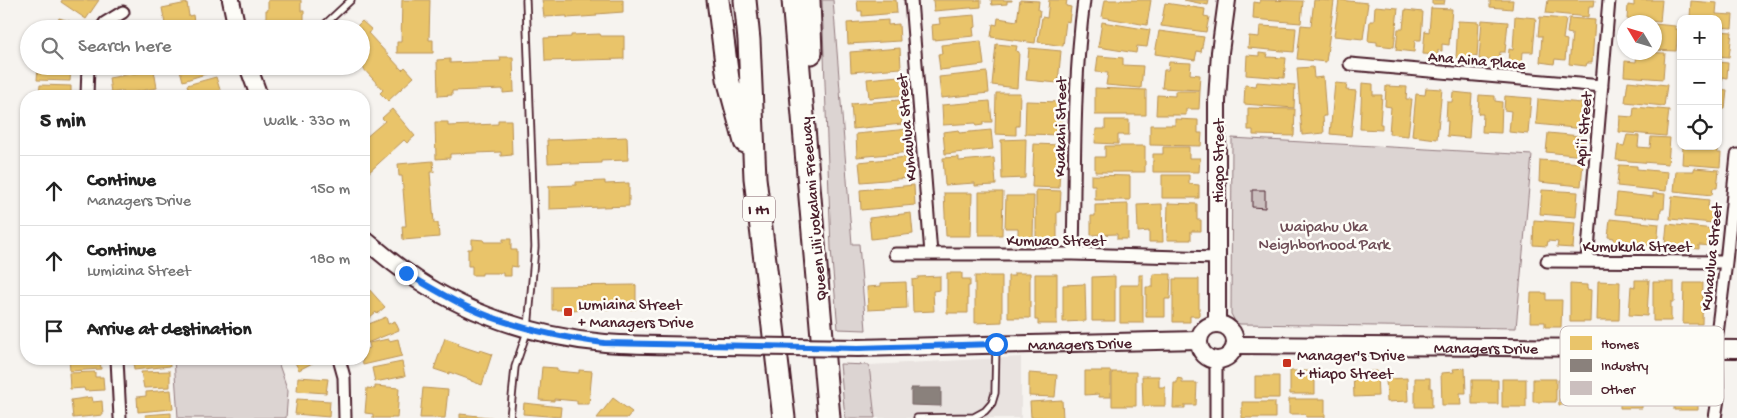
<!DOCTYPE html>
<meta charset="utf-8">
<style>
:root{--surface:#fff;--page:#f6f6f6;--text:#222;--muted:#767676;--line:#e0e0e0}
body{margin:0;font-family:"Gochi Hand",sans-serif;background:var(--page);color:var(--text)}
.controls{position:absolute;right:15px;top:15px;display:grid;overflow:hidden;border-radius:10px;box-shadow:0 1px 4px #0004}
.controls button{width:45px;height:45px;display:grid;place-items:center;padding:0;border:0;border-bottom:1px solid var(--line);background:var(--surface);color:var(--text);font:25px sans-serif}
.compass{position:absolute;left:1617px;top:15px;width:45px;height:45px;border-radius:50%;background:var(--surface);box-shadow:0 1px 4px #0004;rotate:308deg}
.stop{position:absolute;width:15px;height:15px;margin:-11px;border:4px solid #1a73e8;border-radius:50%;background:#fff}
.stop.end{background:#1a73e8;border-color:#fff;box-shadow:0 1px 5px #0008}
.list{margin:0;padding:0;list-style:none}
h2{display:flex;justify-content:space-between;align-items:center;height:65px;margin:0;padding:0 20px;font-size:21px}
h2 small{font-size:16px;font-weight:400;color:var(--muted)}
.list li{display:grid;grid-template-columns:32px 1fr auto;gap:15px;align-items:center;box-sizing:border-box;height:70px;padding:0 20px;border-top:1px solid var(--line)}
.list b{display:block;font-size:19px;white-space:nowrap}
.list p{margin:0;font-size:16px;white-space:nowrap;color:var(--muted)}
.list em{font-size:16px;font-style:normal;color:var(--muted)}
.icon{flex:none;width:28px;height:28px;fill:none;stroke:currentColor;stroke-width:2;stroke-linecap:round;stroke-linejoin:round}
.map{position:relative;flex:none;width:1737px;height:418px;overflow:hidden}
.search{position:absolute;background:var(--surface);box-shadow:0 1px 4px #0004;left:20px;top:20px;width:350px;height:55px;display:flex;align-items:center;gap:12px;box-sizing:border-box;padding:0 18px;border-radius:28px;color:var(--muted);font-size:19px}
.panel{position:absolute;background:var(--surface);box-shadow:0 1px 4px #0004;left:20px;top:90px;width:350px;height:275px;border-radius:20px}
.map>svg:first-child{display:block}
.built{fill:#e9e3e0}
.green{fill:#dcd4d2;stroke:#937a7e}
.homes{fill:#e9c46a;stroke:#b99257}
.industry{fill:#8a817c;stroke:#776464}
.building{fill:#cbbfbe;stroke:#4a1f2b}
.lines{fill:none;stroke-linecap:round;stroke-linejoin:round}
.lane-casing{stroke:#4a1f2b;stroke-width:9}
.street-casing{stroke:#4a1f2b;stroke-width:15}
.secondary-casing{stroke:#4a1f2b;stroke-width:20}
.highway-casing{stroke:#4a1f2b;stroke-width:25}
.lane{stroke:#fdfcf7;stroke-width:5.5}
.street{stroke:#fdfcf7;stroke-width:11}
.secondary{stroke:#fdfcf7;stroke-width:16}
.highway{stroke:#fdfcf7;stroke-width:21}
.secondary-bridge-casing{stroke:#4a1f2b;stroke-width:20;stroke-linecap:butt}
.secondary-bridge{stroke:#fdfcf7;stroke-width:16}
.route{stroke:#1a73e8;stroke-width:6}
.poi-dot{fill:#c8321e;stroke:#fdfcf7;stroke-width:2}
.labels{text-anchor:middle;stroke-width:5;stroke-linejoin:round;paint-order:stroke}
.shield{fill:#fdfcf7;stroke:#806168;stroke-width:1}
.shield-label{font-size:15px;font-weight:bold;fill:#4a1f2b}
.street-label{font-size:16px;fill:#4a1f2b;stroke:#fdfcf7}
.park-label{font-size:16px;fill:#6e4c55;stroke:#fdfcf7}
.poi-label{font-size:16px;fill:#4a1f2b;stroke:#fdfcf7;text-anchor:start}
.key{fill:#fdfcf7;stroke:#c7baba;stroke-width:1}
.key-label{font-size:14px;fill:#4a1f2b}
</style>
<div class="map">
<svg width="1737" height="418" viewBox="0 0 1737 418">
<rect width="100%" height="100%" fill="#f6f3ef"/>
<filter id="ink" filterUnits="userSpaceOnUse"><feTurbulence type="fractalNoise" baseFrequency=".02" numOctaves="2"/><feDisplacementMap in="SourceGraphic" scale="10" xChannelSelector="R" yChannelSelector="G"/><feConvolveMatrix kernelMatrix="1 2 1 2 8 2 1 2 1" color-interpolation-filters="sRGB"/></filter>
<g filter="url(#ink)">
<path class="built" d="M 1021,357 L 1021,418 L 875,418 L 869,365 Z"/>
<path class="green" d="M 822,0 L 833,0 L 852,244 L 859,244 L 866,330 L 838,329 L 831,249 Z
M 1232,138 L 1532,155 L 1516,328 L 1240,324 L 1236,323 L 1231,314 Z
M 174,359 L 277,359 L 288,391 L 286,418 L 178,418 Z
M 840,364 L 869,365 L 875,418 L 845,418 Z"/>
<path class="homes" d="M 62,0 L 99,0 L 86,19 L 61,2 Z
M 268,0 L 301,0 L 301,11 L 304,11 L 304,22 L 266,22 L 266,10 L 268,10 Z
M 402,0 L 430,0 L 429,40 L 433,40 L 433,53 L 397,53 L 397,42 L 401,42 Z
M 542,0 L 623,0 L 623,12 L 596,14 L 597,16 L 567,18 L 567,16 L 544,17 Z
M 857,0 L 896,0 L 897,13 L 862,16 L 862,11 L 858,11 Z
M 933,0 L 981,0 L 981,7 L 934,11 Z
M 991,0 L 1012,0 L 1012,1 L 1007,1 L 1007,4 L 992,5 Z
M 1020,0 L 1039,1 L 1038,10 L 1040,11 L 1035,43 L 991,37 L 993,24 L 997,25 L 998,18 L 1017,21 Z
M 1049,0 L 1067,0 L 1066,6 L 1071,7 L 1069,22 L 1066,21 L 1063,46 L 1038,42 L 1042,17 L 1047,18 Z
M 1105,0 L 1151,0 L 1147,25 L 1102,17 Z
M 1184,0 L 1209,0 L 1208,5 Z
M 1260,0 L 1303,1 L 1301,23 L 1253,19 L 1254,2 L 1260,3 Z
M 1314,0 L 1334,1 L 1326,62 L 1297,59 L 1301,25 L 1311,26 Z
M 1339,0 L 1368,3 L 1363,39 L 1334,36 Z
M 1432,0 L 1445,0 L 1444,4 L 1432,4 Z
M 1490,0 L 1513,0 L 1512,9 L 1490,7 Z
M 1548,0 L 1595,0 L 1594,6 L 1589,6 L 1588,17 L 1546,13 Z
M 1634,0 L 1662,0 L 1660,22 L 1627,19 L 1628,5 L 1634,6 Z
M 1691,1 L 1717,3 L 1716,14 L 1733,15 L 1732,28 L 1718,27 L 1718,19 L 1690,18 Z
M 187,3 L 189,16 L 193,15 L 195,29 L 166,29 L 162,8 Z
M 1165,3 L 1205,9 L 1204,16 L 1209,17 L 1206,32 L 1161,26 Z
M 1375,6 L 1398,8 L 1394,47 L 1377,45 L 1377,42 L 1368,41 L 1370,21 L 1374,21 Z
M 1431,8 L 1452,9 L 1449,45 L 1442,44 L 1442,51 L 1438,50 L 1438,55 L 1423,54 L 1425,31 L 1429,32 Z
M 1405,10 L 1423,12 L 1421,40 L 1415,40 L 1414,52 L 1396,50 L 1398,29 L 1403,29 Z
M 975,15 L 976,27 L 973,28 L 974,36 L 933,40 L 932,25 L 940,24 L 939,18 Z
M 1515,16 L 1536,18 L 1533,52 L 1523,52 L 1522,64 L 1508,63 L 1509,49 L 1513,50 Z
M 1540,17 L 1566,19 L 1563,39 L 1567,40 L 1565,60 L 1555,59 L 1554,64 L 1540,62 L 1542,36 L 1538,36 Z
M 59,18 L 75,23 L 75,25 L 82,27 L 82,29 L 56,29 Z
M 1569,18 L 1595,20 L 1592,63 L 1587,63 L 1586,66 L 1569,64 L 1572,34 L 1567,33 Z
M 888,20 L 888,25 L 899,24 L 900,41 L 848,44 L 847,23 Z
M 1482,20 L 1508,22 L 1505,52 L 1500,52 L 1499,61 L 1479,59 Z
M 362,21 L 372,30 L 368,33 L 402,70 L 405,67 L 414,77 L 388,101 L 380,93 L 383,90 L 361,66 L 361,29 L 354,29 Z
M 1458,21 L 1479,22 L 1477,57 L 1473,56 L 1472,59 L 1456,58 Z
M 1102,22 L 1150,30 L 1147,47 L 1137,46 L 1136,53 L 1098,47 Z
M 1654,24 L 1675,26 L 1675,29 L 1678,29 L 1676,51 L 1654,50 Z
M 1260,26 L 1296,28 L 1294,52 L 1248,48 L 1249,36 L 1259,37 Z
M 1159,31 L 1204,37 L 1201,52 L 1197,51 L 1195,60 L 1155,54 Z
M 1718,31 L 1732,32 L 1729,57 L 1718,56 Z
M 600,34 L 601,36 L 624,36 L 624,59 L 545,61 L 544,38 L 571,37 L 571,35 Z
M 981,41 L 984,65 L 940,70 L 938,54 L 942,54 L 941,45 Z
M 996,44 L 1017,46 L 1016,51 L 1019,52 L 1017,88 L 992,85 Z
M 900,48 L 901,68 L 851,72 L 850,52 Z
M 1029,48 L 1061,51 L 1058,83 L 1026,80 Z
M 1637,52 L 1665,53 L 1663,79 L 1624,76 L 1625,61 L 1636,62 Z
M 1259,53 L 1268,54 L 1267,57 L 1286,58 L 1284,78 L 1246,75 L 1247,55 L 1259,56 Z
M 1098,56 L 1123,58 L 1123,65 L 1143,66 L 1141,88 L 1106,85 L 1108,73 L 1096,72 Z
M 500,57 L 513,57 L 514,92 L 503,93 L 503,89 L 452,91 L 452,95 L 438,96 L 437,60 L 450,59 L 450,63 L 501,61 Z
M 1169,62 L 1191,63 L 1190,74 L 1200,75 L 1199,90 L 1162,88 L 1164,70 L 1168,70 Z
M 1718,62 L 1728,63 L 1727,78 L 1723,77 L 1722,81 L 1718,81 Z
M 38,66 L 71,67 L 70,81 L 37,80 Z
M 122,66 L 146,66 L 146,68 L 132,71 L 131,68 L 123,70 Z
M 179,66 L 214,66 L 215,71 L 183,81 Z
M 1313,67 L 1314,78 L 1323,77 L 1326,116 L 1323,116 L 1324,133 L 1302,135 L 1297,68 Z
M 154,70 L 157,88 L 124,94 L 124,91 L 111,93 L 109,78 Z
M 987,72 L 989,93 L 941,98 L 939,77 Z
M 899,76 L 900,80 L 904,80 L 906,95 L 869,98 L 867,79 Z
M 216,77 L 221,93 L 211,96 L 194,96 L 193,92 L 190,93 L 187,85 Z
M 1628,81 L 1667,85 L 1664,106 L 1625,102 Z
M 1257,82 L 1295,85 L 1294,108 L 1244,104 L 1245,85 L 1256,86 Z
M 1335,83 L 1347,84 L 1346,90 L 1356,91 L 1351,136 L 1330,134 Z
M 1362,83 L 1373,84 L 1373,95 L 1382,95 L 1380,124 L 1382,124 L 1382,130 L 1360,129 Z
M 40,85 L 71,86 L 71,96 L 39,96 Z
M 1386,86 L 1407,87 L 1406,99 L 1412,99 L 1408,136 L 1389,134 L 1391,107 L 1385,106 Z
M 1095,88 L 1146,90 L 1146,115 L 1095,115 Z
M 1426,88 L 1442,89 L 1437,139 L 1412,136 L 1416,94 L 1425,95 Z
M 1718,89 L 1727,90 L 1725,109 L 1718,109 Z
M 1175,91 L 1200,91 L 1199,109 L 1186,109 L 1186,115 L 1156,115 L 1157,95 L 1175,96 Z
M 1453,92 L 1472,94 L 1469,138 L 1447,136 L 1448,121 L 1446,121 L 1447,102 L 1452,102 Z
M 996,93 L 1020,93 L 1019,126 L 1016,126 L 1016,135 L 995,134 Z
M 1479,95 L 1495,96 L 1495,101 L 1502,102 L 1501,133 L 1482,132 L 1483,114 L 1478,114 Z
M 1505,96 L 1531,98 L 1528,134 L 1509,132 L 1511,111 L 1504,110 Z
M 1538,99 L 1582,103 L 1580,114 L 1586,115 L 1584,129 L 1536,124 Z
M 900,100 L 902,124 L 853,129 L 851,104 Z
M 990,101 L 992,122 L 983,122 L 983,125 L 976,126 L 976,123 L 943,125 L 942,105 Z
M 1026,101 L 1062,102 L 1062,135 L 1025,134 Z
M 1634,107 L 1669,110 L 1666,136 L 1619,132 L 1620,116 L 1633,117 Z
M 1248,108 L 1295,109 L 1294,136 L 1253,135 L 1253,130 L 1248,130 Z
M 392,109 L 415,136 L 407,143 L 404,140 L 366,175 L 369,178 L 364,182 L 364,139 L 385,121 L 382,118 Z
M 1175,119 L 1198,120 L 1198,133 L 1202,133 L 1201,146 L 1150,145 L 1150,125 L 1175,125 Z
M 498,120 L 511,120 L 512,155 L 501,156 L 501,152 L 450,154 L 450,158 L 436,159 L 435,122 L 448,122 L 448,126 L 498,124 Z
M 1105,120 L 1129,120 L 1129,135 L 1118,135 L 1118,144 L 1095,143 L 1096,129 L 1105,129 Z
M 909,129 L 911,152 L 857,157 L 856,134 Z
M 959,130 L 959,133 L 991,130 L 993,149 L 945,154 L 943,132 Z
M 1548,133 L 1581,136 L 1581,140 L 1585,140 L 1583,156 L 1546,152 Z
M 1627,135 L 1639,136 L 1638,147 L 1650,148 L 1651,137 L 1670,138 L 1668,164 L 1616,160 L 1618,145 L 1624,146 Z
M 627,137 L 628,160 L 601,161 L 601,163 L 571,164 L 571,162 L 548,163 L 547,140 Z
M 1026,139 L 1025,178 L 1002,179 L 1001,140 Z
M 1034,144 L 1061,145 L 1059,188 L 1032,187 Z
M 1105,146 L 1145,146 L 1145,172 L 1095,172 L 1095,157 L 1105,157 Z
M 1683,146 L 1717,146 L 1717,153 L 1721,153 L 1720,167 L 1682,164 Z
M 1163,147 L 1189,147 L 1189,158 L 1200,158 L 1199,172 L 1153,172 L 1153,154 L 1163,154 Z
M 907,157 L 909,178 L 861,182 L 859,162 Z
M 959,157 L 959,161 L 994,158 L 996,185 L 975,186 L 975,183 L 945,185 L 943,158 Z
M 1540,160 L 1583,163 L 1581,186 L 1539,182 Z
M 433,161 L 434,172 L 430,172 L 434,223 L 438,223 L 439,237 L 403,240 L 402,226 L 406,226 L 402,176 L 399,176 L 398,164 Z
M 1619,165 L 1637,166 L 1637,169 L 1668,172 L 1666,191 L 1617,186 Z
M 1694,168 L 1719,170 L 1717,188 L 1713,188 L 1712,195 L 1674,191 L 1676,171 L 1694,171 Z
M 1091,175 L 1130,176 L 1130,200 L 1095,200 L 1095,185 L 1091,185 Z
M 1162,175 L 1189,175 L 1189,184 L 1199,185 L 1199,198 L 1162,198 Z
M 605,181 L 605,184 L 629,183 L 629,206 L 549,209 L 549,186 L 576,185 L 576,182 Z
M 914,185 L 915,205 L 861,210 L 860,190 Z
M 1036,190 L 1061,191 L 1060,212 L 1057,212 L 1057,240 L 1036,240 Z
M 1542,190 L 1578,192 L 1576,217 L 1540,214 Z
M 979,192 L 1003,192 L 1002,235 L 979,235 Z
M 944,193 L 972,193 L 971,236 L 946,236 Z
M 1617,193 L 1653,197 L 1653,193 L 1665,194 L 1664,209 L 1661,209 L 1660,218 L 1615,214 Z
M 1006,196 L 1034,196 L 1033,239 L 1018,239 L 1018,228 L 1005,228 Z
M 1672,196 L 1709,200 L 1708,207 L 1715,207 L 1713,223 L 1670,219 Z
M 1168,203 L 1197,204 L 1197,220 L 1201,220 L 1201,231 L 1191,231 L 1191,240 L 1167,240 Z
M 1128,204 L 1128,239 L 1117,239 L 1117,234 L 1091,235 L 1091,216 L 1095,216 L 1095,205 Z
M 1162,204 L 1163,242 L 1149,242 L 1149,231 L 1138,232 L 1137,205 Z
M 911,213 L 913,234 L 871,239 L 869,218 Z
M 1610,219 L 1659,224 L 1657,246 L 1629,243 L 1629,246 L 1613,245 L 1614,238 L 1608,237 Z
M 1534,220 L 1575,223 L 1573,248 L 1557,247 L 1558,242 L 1548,241 L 1547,246 L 1533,245 Z
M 1667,224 L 1714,229 L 1712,246 L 1699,245 L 1699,249 L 1665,245 Z
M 472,239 L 484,240 L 484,242 L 503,242 L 503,239 L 511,239 L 511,250 L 517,250 L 517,267 L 511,266 L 511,276 L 503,276 L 503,273 L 482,273 L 482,275 L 472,275 L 472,266 L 468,266 L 468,249 L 472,249 Z
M 947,273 L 962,273 L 962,279 L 970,279 L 970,286 L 968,286 L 968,313 L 947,313 Z
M 1014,273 L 1030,273 L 1030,318 L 1008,318 L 1008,276 L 1014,276 Z
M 1035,274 L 1057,274 L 1057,324 L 1038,324 L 1038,320 L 1035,320 Z
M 1153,274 L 1171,274 L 1170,299 L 1165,299 L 1165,317 L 1146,317 L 1146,287 L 1153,287 Z
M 1139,275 L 1143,275 L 1143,323 L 1120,323 L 1120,285 L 1139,285 Z
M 940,276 L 940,290 L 933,291 L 934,311 L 913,312 L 912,280 L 918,279 L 918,277 Z
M 975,276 L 1002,276 L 1002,322 L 975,323 Z
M 1115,276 L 1115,321 L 1092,321 L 1092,277 Z
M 1173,279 L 1199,279 L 1199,316 L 1190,316 L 1190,322 L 1173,322 Z
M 1635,280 L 1649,280 L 1647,316 L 1629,315 L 1631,286 L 1635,287 Z
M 1598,281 L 1620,282 L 1619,320 L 1597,320 Z
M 906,282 L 907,308 L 868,310 L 867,287 L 881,286 L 881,283 Z
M 1653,282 L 1674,282 L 1674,302 L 1671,302 L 1671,321 L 1653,321 Z
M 1684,283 L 1703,283 L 1702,324 L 1683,324 Z
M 1085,284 L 1086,321 L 1063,322 L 1063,285 Z
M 1570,284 L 1587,285 L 1587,289 L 1591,290 L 1590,322 L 1570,322 Z
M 636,285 L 636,309 L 552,310 L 552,286 Z
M 368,288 L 385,307 L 377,314 L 376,312 L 369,318 L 367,315 L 364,318 L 364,292 Z
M 1531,293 L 1546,293 L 1546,300 L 1562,300 L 1561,327 L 1545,327 L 1545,322 L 1530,322 Z
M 386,317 L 388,324 L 395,321 L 399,330 L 367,343 L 364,336 L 364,326 Z
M 445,338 L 459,343 L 458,345 L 479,352 L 480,350 L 492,354 L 482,385 L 471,381 L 471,380 L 449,372 L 449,374 L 434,369 Z
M 388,339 L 389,341 L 398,339 L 402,356 L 363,365 L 362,359 L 364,359 L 364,350 L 370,348 L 369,343 Z
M 69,359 L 100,359 L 101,369 L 70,371 Z
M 133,359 L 169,359 L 170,366 L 134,370 Z
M 293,359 L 320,359 L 299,370 Z
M 402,362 L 405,376 L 375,382 L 372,368 Z
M 542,367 L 557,368 L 557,371 L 579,373 L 579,370 L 592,371 L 589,404 L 577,404 L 577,401 L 554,399 L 554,401 L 539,400 Z
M 1465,368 L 1466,393 L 1460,393 L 1461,405 L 1442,405 L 1441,373 L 1454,372 L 1453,369 Z
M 170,371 L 170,387 L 144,388 L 141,372 Z
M 1085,371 L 1111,371 L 1111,397 L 1099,397 L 1099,394 L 1085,395 Z
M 1290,371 L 1315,371 L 1315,394 L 1290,394 Z
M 1377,371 L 1378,396 L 1354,397 L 1353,372 Z
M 95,372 L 95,377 L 103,377 L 104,390 L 85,391 L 84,388 L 70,389 L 69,373 Z
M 1112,372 L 1136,372 L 1136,406 L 1112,406 Z
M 1029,373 L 1057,375 L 1055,397 L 1029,396 Z
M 1142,376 L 1159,376 L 1159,387 L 1165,387 L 1165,406 L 1143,406 Z
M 1255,376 L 1279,376 L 1279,398 L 1255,398 Z
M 298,377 L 328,379 L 326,393 L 297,391 Z
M 1620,377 L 1642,377 L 1642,408 L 1620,408 Z
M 1177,378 L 1182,379 L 1182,383 L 1197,383 L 1196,405 L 1185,405 L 1185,408 L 1173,408 L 1174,383 L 1177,383 Z
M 1407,378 L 1408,401 L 1387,402 L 1386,379 Z
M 1415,378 L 1430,378 L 1430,388 L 1432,388 L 1432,407 L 1415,407 Z
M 1502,379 L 1526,379 L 1526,407 L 1502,407 Z
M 1533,379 L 1556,379 L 1556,402 L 1533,402 Z
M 1583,379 L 1583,405 L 1559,405 L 1558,380 Z
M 1472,380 L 1498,380 L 1498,404 L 1472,404 Z
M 1674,384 L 1698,384 L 1698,410 L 1674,410 Z
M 375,386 L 399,388 L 397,418 L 373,418 L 373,414 L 365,413 L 367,388 L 375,389 Z
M 423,388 L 448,390 L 445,418 L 420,418 Z
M 171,390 L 173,409 L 138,412 L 137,397 L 146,396 L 146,392 Z
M 92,397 L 93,402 L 102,401 L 103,415 L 73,418 L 71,400 Z
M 613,398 L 632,412 L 627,418 L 597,418 Z
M 297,399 L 330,401 L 329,417 L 295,414 Z
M 1289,399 L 1325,399 L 1325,417 L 1306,417 L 1305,414 L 1289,414 Z
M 1062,400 L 1063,418 L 1031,417 L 1030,402 Z
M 1242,402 L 1275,402 L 1275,418 L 1242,418 Z
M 524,403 L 561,407 L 560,417 L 523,414 Z
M 171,413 L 171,418 L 146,418 L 145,415 Z
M 460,414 L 498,418 L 460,418 Z"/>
<path class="industry" d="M 911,388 L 941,388 L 941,406 L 911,405 Z"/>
<path class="building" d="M 1252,190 L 1265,190 L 1265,208 L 1252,207 Z"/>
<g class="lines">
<g class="lane-casing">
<path id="lane" d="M 320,29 L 351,0
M 510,418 L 515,367 L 528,329 L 535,247 L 526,0
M 917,418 L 974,417 L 985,411 L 992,403 L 995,393 L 996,346"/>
</g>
<g class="street-casing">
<path id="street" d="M 911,0 L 931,254
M 101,29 L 105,23 L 123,12
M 1350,64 L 1602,86
M 87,96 L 88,66
M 895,254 L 1073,254 L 1217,258
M 1073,254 C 1075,169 1073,84 1084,0
M 1547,261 L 1726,262
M 1587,261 L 1609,0
M 1717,334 L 1726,262 L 1737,155
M 117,359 L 120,418
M 339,359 L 344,377 L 345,418
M 1216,418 L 1216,360
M 1715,418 L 1718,399 L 1716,349"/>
</g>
<g class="secondary-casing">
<g id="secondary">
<path d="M 231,0 L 237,29"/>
<path d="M 248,66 L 259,96"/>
<path d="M 364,239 C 378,250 391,262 406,272 C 463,313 535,337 605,343 C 644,346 684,345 723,346"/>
<path d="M 1217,323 L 1217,101 L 1220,52 L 1227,0"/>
<circle cx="1217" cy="342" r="18"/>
<path id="s1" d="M 1235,345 L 1737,349"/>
<path id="s2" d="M 858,348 L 1198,340"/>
</g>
</g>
<g class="highway-casing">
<path id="highway" d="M 718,0 L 728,79 L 745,142
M 745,0 L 749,40 L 755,178 L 784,418
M 793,0 L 829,418
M 809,0 L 811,53"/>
</g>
<use href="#lane" class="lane"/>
<use href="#street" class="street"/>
<use href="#secondary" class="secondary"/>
<use href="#highway" class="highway"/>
<g class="secondary-bridge-casing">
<path id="secondary-bridge" d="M 723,346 L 858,348"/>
</g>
<use href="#secondary-bridge" class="secondary-bridge"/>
</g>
</g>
<g class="lines" filter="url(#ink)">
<path class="route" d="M 406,273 C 426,285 446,297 467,307 C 510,327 557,337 604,343 L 858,348 L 996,344"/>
</g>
<g class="poi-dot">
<rect x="563" y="307" width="10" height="10" rx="2.5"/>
<rect x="1282" y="358" width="10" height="10" rx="2.5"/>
</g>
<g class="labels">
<rect class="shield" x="743" y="196.5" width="32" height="25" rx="4"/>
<g class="shield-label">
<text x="759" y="214">I H1</text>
</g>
<g class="street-label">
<text transform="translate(1477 59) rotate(5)" y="6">Ana Aina Place</text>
<text transform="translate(1059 127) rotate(-89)" y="6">Kuakahi Street</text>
<text transform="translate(905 128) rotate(-95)" y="6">Kuhaulua Street</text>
<text transform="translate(1582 129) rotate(-85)" y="6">Apiʻi Street</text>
<text transform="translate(1217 161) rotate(-90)" y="6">Hiapo Street</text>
<text transform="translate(812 209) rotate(-95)" y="6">Queen Liliʻuokalani Freeway</text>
<text x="1056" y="245">Kumuao Street</text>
<text x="1637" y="251">Kumukula Street</text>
<text transform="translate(1710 257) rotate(-84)" y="6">Kuhaulua Street</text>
<text dy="6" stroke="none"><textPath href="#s2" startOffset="222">Managers Drive</textPath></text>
<text dy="6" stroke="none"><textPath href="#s1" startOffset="251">Managers Drive</textPath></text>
</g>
<g class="park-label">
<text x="1324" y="231">Waipahu Uka<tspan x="1324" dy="18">Neighborhood Park</tspan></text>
</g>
<g class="poi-label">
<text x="578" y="309">Lumiaina Street<tspan x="578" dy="18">+ Managers Drive</tspan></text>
<text x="1297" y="360">Manager's Drive<tspan x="1297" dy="18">+ Hiapo Street</tspan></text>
</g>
</g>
<rect x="1560" y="326" width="164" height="80" rx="8" class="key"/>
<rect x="1570" y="336" width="22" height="14" fill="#e9c46a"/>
<rect x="1570" y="359" width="22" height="13" fill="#8a817c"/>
<rect x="1570" y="381" width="22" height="14" fill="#cbbfbe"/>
<g class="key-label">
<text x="1601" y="348">Homes</text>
<text x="1601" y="370">Industry</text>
<text x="1601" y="393">Other</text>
</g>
</svg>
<div class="controls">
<button>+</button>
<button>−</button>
<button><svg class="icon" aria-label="locate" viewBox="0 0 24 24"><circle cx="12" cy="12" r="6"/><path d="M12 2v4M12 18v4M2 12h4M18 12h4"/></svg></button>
</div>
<svg class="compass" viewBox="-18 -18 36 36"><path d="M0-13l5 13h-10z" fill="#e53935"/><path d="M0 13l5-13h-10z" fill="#767676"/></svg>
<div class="stop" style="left:996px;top:344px"></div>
<div class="stop end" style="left:406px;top:273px"></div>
<div class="search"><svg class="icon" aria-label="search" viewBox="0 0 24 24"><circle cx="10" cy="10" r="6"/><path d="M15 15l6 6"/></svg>Search here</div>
<section class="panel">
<h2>5 min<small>Walk · 330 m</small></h2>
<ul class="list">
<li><svg class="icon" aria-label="ahead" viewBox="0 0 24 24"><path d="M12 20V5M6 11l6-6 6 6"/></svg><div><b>Continue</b><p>Managers Drive</p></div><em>150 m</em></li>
<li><svg class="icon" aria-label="ahead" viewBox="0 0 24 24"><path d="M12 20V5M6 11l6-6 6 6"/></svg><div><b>Continue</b><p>Lumiaina Street</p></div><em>180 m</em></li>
<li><svg class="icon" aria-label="arrive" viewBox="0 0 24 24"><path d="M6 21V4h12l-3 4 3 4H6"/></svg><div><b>Arrive at destination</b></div></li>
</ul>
</section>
</div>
